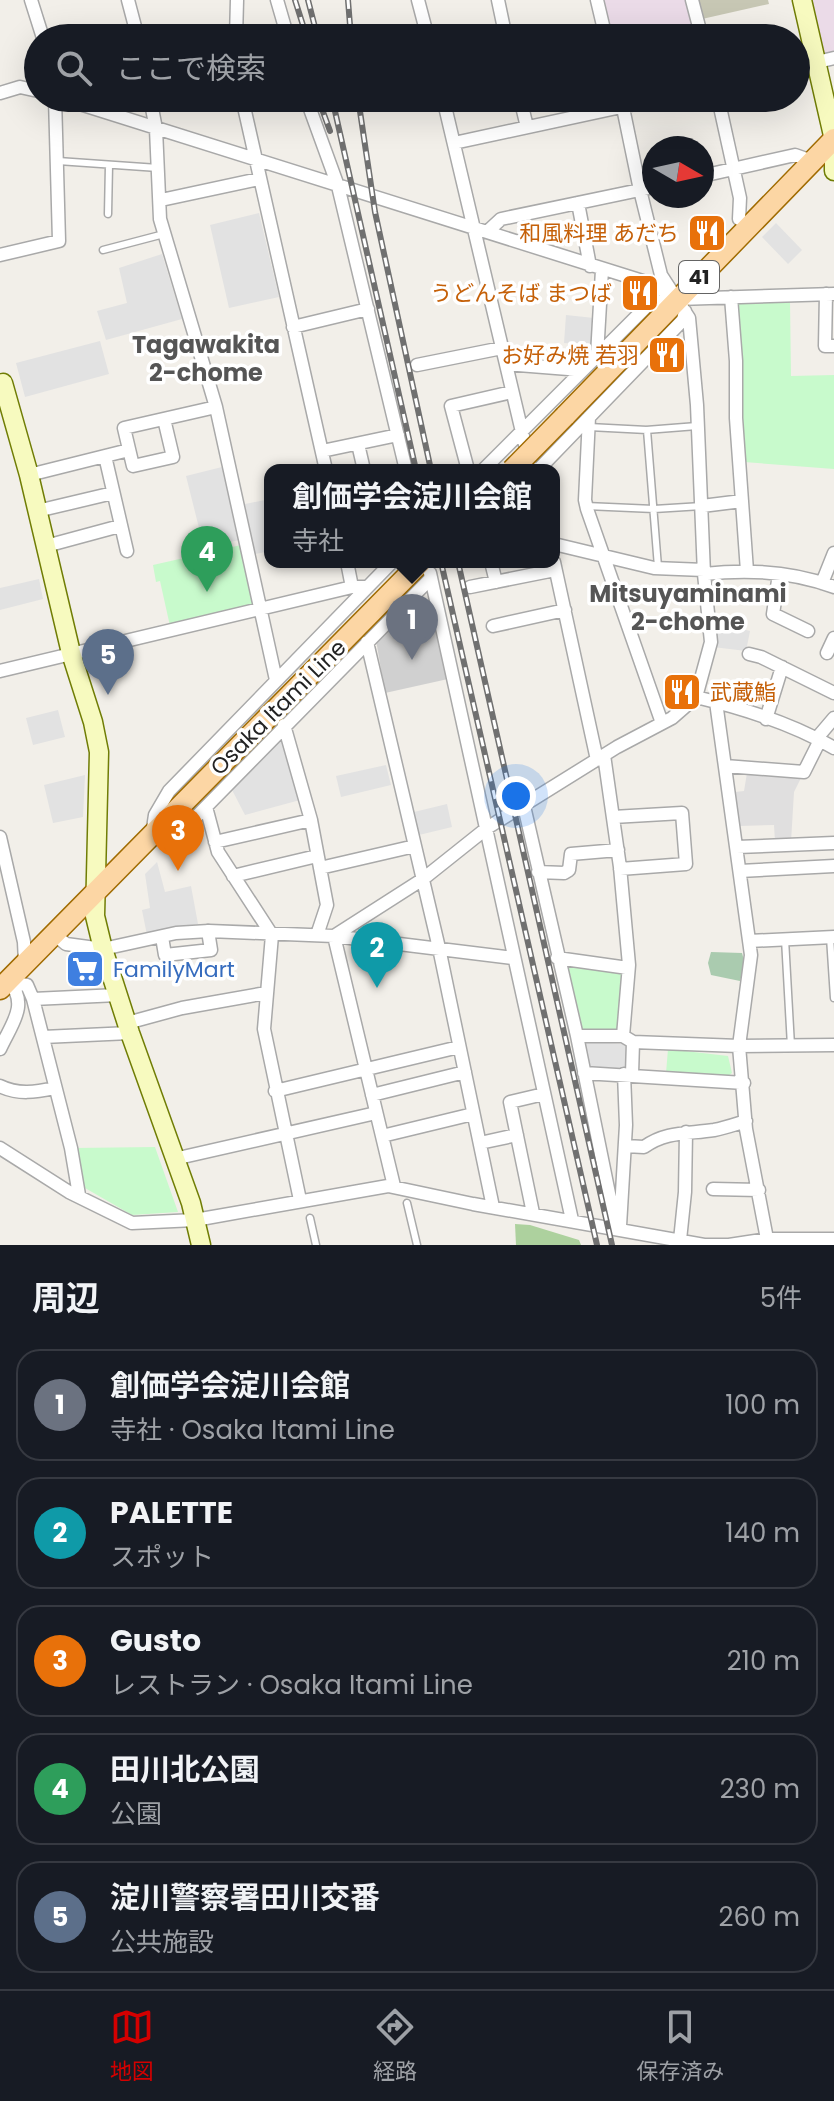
<!DOCTYPE html>
<html lang="ja">
<meta charset="utf-8">
<style>
:root{--surface:#171b24;--page:#20242c;--text:#f1f3f6;--muted:#9ea1a6;--line:#363941;--accent:#d40000}
body{margin:0;font-family:Poppins,"Noto Sans JP",sans-serif;background:var(--page);color:var(--text)}
.compass{position:absolute;left:642px;top:136px;width:72px;height:72px;border-radius:50%;background:var(--surface);box-shadow:0 8px 32px #0002;rotate:99deg}
.you{position:absolute;left:516px;top:796px;width:28px;height:28px;margin:-20px;border:6px solid #fff;border-radius:50%;background:#1a73e8;box-shadow:0 0 0 12px #1a73e833}
.badge{display:grid;place-items:center;width:52px;height:52px;border-radius:50%;background:var(--accent);color:#fff;font-size:26px;font-weight:700}
.pin{position:absolute;translate:-50% -66px;filter:drop-shadow(0 2px 4px #0008)}
.pin::after{content:'';position:absolute;top:42px;width:28px;height:24px;background:inherit;clip-path:polygon(0 0,100% 0,50% 100%)}
.popup{position:absolute;left:264px;top:464px;width:296px;height:104px;box-sizing:border-box;display:grid;place-content:center;border-radius:16px;background:var(--surface);filter:drop-shadow(0 2px 6px #0005);font-size:26px;white-space:nowrap;color:var(--muted)}
.popup b{font-size:30px;color:var(--text)}
.popup::after{content:'';position:absolute;left:50%;top:100%;margin-left:-16px;border:16px solid transparent;border-top-color:var(--surface)}
.list{margin:0;padding:0;list-style:none}
h2{display:flex;justify-content:space-between;align-items:center;height:104px;margin:0;padding:0 32px;font-size:34px}
h2 small{font-size:26px;font-weight:400;color:var(--muted)}
.list li{display:grid;grid-template-columns:52px 1fr auto;gap:24px;align-items:center;box-sizing:border-box;height:112px;margin:0 16px 16px;padding:0 16px;border:2px solid var(--line);border-radius:24px}
.list b{display:block;font-size:30px;white-space:nowrap}
.list p{margin:0;font-size:26px;white-space:nowrap;color:var(--muted)}
.list em{font-size:26px;font-style:normal;color:var(--muted)}
.icon{flex:none;width:44px;height:44px;fill:none;stroke:currentColor;stroke-width:2;stroke-linecap:round;stroke-linejoin:round}
.map{position:relative;flex:none;width:834px;height:1245px;overflow:hidden}
.search{position:absolute;background:var(--surface);box-shadow:0 8px 32px #0002;left:24px;right:24px;top:24px;height:88px;display:flex;align-items:center;gap:20px;box-sizing:border-box;padding:0 28px;border-radius:44px;color:var(--muted);font-size:30px}
.sheet{height:744px;background:var(--surface)}
nav{display:flex;justify-content:space-around;align-items:center;box-sizing:border-box;height:112px;border-top:2px solid var(--line);background:var(--surface);font-size:22px;color:var(--muted)}
nav a{display:grid;justify-items:center;gap:4px}
nav .on{color:var(--accent)}
.map>svg:first-child{display:block}
.residential{fill:#e0dfdf}
.industrial{fill:#ebdbe8}
.religious{fill:#d0d0d0}
.construction{fill:#c7c7b4}
.forest{fill:#add19e}
.cemetery{fill:#aacbaf}
.park{fill:#c8facc}
.parking{fill:#e2e2e2}
.lines{fill:none;stroke-linecap:round;stroke-linejoin:round}
.lane-casing{stroke:#a9a9a9;stroke-width:9}
.street-casing{stroke:#a9a9a9;stroke-width:15}
.secondary-casing{stroke:#707d05;stroke-width:21}
.primary-casing{stroke:#a06b00;stroke-width:23}
.lane{stroke:#fff;stroke-width:6}
.street{stroke:#fff;stroke-width:12}
.secondary{stroke:#f7fabf;stroke-width:18}
.primary{stroke:#fcd6a4;stroke-width:20}
.rail-casing{stroke:#707070;stroke-width:6}
.rail{stroke:#fff;stroke-width:3;stroke-dasharray:9;stroke-linecap:butt}
.primary-bridge-casing{stroke:#a06b00;stroke-width:23;stroke-linecap:butt}
.primary-bridge{stroke:#fcd6a4;stroke-width:20}
.labels{text-anchor:middle;stroke-width:7;stroke-linejoin:round;paint-order:stroke}
.shield{fill:#fff;stroke:#646464;stroke-width:2}
.shield-label{font-size:20px;font-weight:bold;fill:#222}
.food-label{font-size:22px;fill:#c56008;stroke:#fff;text-anchor:end}
.street-label{font-size:22px;fill:#222;stroke:#fff}
.shop-label{font-size:22px;fill:#366cbe;stroke:#fff;text-anchor:start}
.neighbourhood-label{font-size:24px;font-weight:bold;fill:#555;stroke:#fff}
</style>
<div class="map">
<svg width="834" height="1245" viewBox="0 0 834 1245">
<rect width="100%" height="100%" fill="#f2efe9"/>
<path class="residential" d="M 747,773 L 803,774 L 794,792 L 791,842 L 775,842 L 774,825 L 740,826 L 735,792 L 744,791 Z"/>
<path class="industrial" d="M 602,0 L 687,0 L 697,38 L 611,38 Z
M 812,0 L 834,0 L 834,55 L 825,56 Z"/>
<path class="religious" d="M 434,618 L 448,679 L 385,693 L 376,640 L 389,628 Z"/>
<path class="construction" d="M 698,0 L 768,0 L 769,4 L 702,19 Z"/>
<path class="forest" d="M 515,1224 L 530,1225 L 579,1240 L 581,1245 L 516,1245 Z"/>
<path class="cemetery" d="M 711,952 L 742,953 L 745,964 L 740,981 L 711,975 L 708,963 Z"/>
<path class="park" d="M 790,301 L 791,376 L 834,375 L 834,469 L 744,462 L 735,302 Z
M 241,545 L 254,602 L 252,608 L 170,626 L 160,581 L 156,582 L 153,565 Z
M 568,967 L 624,973 L 619,1030 L 615,1033 L 581,1029 L 563,971 Z
M 668,1049 L 728,1056 L 732,1073 L 728,1076 L 666,1073 Z
M 155,1147 L 178,1212 L 132,1215 L 85,1188 L 74,1148 Z"/>
<path class="parking" d="M 259,213 L 279,297 L 229,308 L 210,225 Z
M 776,223 L 802,250 L 788,264 L 762,237 Z
M 162,254 L 182,319 L 106,340 L 97,311 L 127,303 L 119,268 Z
M 566,315 L 594,318 L 592,345 L 564,343 Z
M 100,341 L 109,374 L 25,397 L 16,363 Z
M 222,467 L 239,540 L 204,548 L 186,476 Z
M 270,499 L 270,551 L 255,554 L 245,504 Z
M 39,579 L 43,599 L 0,610 L 0,588 Z
M 716,622 L 750,631 L 746,651 L 713,647 Z
M 58,710 L 65,737 L 33,745 L 26,718 Z
M 285,735 L 300,800 L 245,815 L 231,788 Z
M 386,765 L 391,785 L 341,797 L 336,776 Z
M 85,775 L 83,817 L 53,823 L 44,785 Z
M 447,804 L 452,827 L 419,835 L 414,812 Z
M 157,862 L 165,892 L 191,886 L 198,924 L 147,935 L 142,910 L 150,908 L 145,874 Z
M 581,1041 L 623,1044 L 628,1049 L 626,1071 L 590,1069 L 585,1063 Z"/>
<g class="lines">
<g class="lane-casing">
<path id="lane" d="M 58,161 L 158,168
M 108,214 L 109,165
M 103,250 L 164,234
M 589,427 L 647,430 L 658,567
M 646,430 L 697,426
M 586,506 L 654,509 L 702,506
M 830,937 L 834,998
M 785,939 L 791,1046
M 407,1203 L 417,1245
M 310,1218 L 316,1245"/>
</g>
<g class="street-casing">
<path id="street" d="M 31,0 L 43,38
M 128,0 L 138,38
M 277,0 L 288,38
M 418,0 L 428,38
M 498,0 L 506,38
M 597,0 L 606,38
M 692,0 L 702,38
M 236,38 L 237,0
M 796,67 L 834,58
M 0,93 L 20,87 L 38,91
M 61,98 L 652,284 L 678,299
M 150,98 L 156,129 L 160,219 L 216,407 L 276,680
M 242,98 L 326,470
M 306,98 L 338,186 L 406,470
M 443,98 L 531,470
M 520,98 L 527,127
M 621,98 L 640,190 L 661,275 L 689,318 L 697,405 L 704,574 L 711,642 L 696,697
M 718,98 L 740,198 L 739,219
M 454,143 L 663,98
M 702,176 L 795,155 L 812,161
M 161,200 L 259,179
M 578,203 L 590,266
M 487,232 L 501,219 L 654,187
M 0,255 L 59,241 L 55,98
M 826,294 L 825,346 L 834,346
M 731,297 L 736,361 L 736,418 L 747,571
M 293,327 L 368,309
M 597,355 L 602,270
M 506,364 L 581,370
M 417,365 L 502,348
M 589,417 L 585,500 L 587,509 L 662,723
M 164,419 L 173,457 L 133,466 L 124,428 L 216,407
M 358,444 L 364,470
M 322,451 L 398,435
M 105,456 L 127,551
M 468,470 L 451,406 L 512,392
M 483,470 L 650,303 L 678,299 L 834,294
M 538,470 L 683,320 L 685,311
M 29,475 L 129,450
M 702,506 L 742,501
M 37,511 L 113,493
M 554,544 L 654,568 L 704,570
M 46,546 L 120,526
M 347,562 L 352,587
M 392,562 L 169,791 L 155,815 L 152,835 L 179,831 L 196,817 L 431,578
M 491,562 L 496,582
M 554,562 L 597,760
M 430,573 L 572,1220
M 704,574 C 748,569 792,571 834,587
M 779,574 L 773,614 L 808,631
M 822,583 L 834,553
M 470,587 L 555,570
M 493,626 L 565,610
M 367,642 L 439,948 L 493,1207
M 827,653 L 834,638
M 749,654 L 761,657 L 834,693
M 0,671 L 352,587 L 367,587
M 716,702 L 751,955 L 739,1046 L 746,1129 L 767,1239
M 766,719 L 782,667
M 284,725 L 311,820 L 327,905 L 317,935
M 817,738 L 834,718
M 604,755 L 620,867 L 629,965 L 623,1036 L 633,1042 L 632,1074
M 725,766 L 804,772 L 820,740
M 524,806 L 577,1036 L 616,1228
M 206,807 L 218,852 L 272,935 L 264,1029 L 300,1200
M 613,817 L 682,813 L 686,864 L 620,869
M 0,837 L 24,942 L 25,963
M 215,842 L 311,820
M 737,847 L 834,843
M 320,868 L 415,846
M 740,871 L 834,866
M 538,872 L 564,873 L 569,870 L 571,854 L 618,850
M 233,876 L 317,856
M 55,935 L 66,944 L 103,949 L 176,933 L 209,931 L 334,936 L 513,958
M 334,936 L 423,879 L 487,828 L 617,747 L 672,718 L 696,697 C 742,708 793,724 834,748
M 334,936 L 394,1186
M 162,937 L 165,955 L 211,950 L 208,931
M 749,941 L 834,937
M 557,958 L 628,968
M 4,981 L 27,985 L 33,999 L 71,1148 L 79,1195
M 33,999 L 118,995
M 127,1023 L 182,1008 L 266,993
M 577,1036 L 623,1036
M 43,1037 L 130,1033
M 633,1042 L 739,1046 L 834,1045
M 0,1049 C 12,1023 29,1005 9,981
M 584,1073 L 744,1083
M 0,1086 C 18,1095 36,1092 55,1088
M 275,1091 L 459,1047
M 372,1095 L 465,1072
M 382,1136 L 473,1114
M 480,1143 L 517,1135
M 625,1146 L 644,1147 C 666,1131 688,1134 714,1130 C 725,1128 736,1124 746,1121
M 0,1148 L 69,1192 L 132,1223 L 195,1220 L 388,1186 L 473,1204 L 704,1245 L 729,1245 L 767,1239 L 834,1239
M 174,1159 L 376,1113
M 713,1189 L 759,1190
M 533,1213 L 510,1102 L 544,1094
M 620,1226 L 626,1125 L 624,1074
M 680,1240 L 685,1192 L 686,1132"/>
</g>
<g class="secondary-casing">
<path id="secondary" d="M 802,0 L 834,140
M 834,139 L 834,171
M 3,383 L 29,475 L 71,653 L 93,722 L 99,752 L 95,916 L 103,949 L 130,1033 L 191,1203 L 201,1245"/>
</g>
<g class="primary-casing">
<path id="primary" d="M 565,416 L 834,139
M 0,989 L 421,562"/>
</g>
<use href="#lane" class="lane"/>
<use href="#street" class="street"/>
<use href="#secondary" class="secondary"/>
<use href="#primary" class="primary"/>
<g class="rail-casing">
<path id="rail" d="M 295,0 L 307,38
M 308,0 L 317,35
M 348,0 L 351,38
M 318,98 L 330,131
M 332,98 L 416,470
M 358,98 L 375,212 L 431,470
M 441,562 L 597,1245
M 458,562 L 612,1245"/>
</g>
<use href="#rail" class="rail"/>
<g class="primary-bridge-casing">
<path id="primary-bridge" d="M 512,470 L 565,416"/>
</g>
<use href="#primary-bridge" class="primary-bridge"/>
</g>
<defs>
<g id="restaurant-square" transform="scale(2)"><rect x="-9" y="-9" width="18" height="18" rx="4" fill="#e8710a" stroke="#fff"/><path d="M-5-6h1v4h1v-4h1v4h1v-4h1v5L-1.5 .5V6h-2V.5L-5-1ZM5-6V6H3V1.5H1.5Q1.5-4 5-6Z" fill="#fff"/></g>
<g id="supermarket-square" transform="scale(2)"><rect x="-9" y="-9" width="18" height="18" rx="4" fill="#3f7fe0" stroke="#fff"/><path d="M-6-5.5h2.5l.6 2H6L4.5 2H-2.5L-4.4-4H-6ZM-1.5 3.2a1.3 1.3 0 1 0 .1 0ZM3 3.2a1.3 1.3 0 1 0 .1 0Z" fill="#fff"/></g>
</defs>
<g fill-rule="evenodd">
<use href="#restaurant-square" x="707" y="233"/>
<use href="#restaurant-square" x="640" y="293"/>
<use href="#restaurant-square" x="667" y="355"/>
<use href="#restaurant-square" x="682" y="692"/>
<use href="#supermarket-square" x="85" y="969"/>
</g>
<g class="labels">
<rect class="shield" x="679" y="261" width="40" height="32" rx="6"/>
<g class="shield-label">
<text x="699" y="284">41</text>
</g>
<g class="food-label">
<text x="679" y="241">和風料理 あだち</text>
<text x="612" y="301">うどんそば まつば</text>
<text x="639" y="363">お好み焼 若羽</text>
<text x="710" y="700" text-anchor="start">武蔵鮨</text>
</g>
<g class="street-label">
<text transform="translate(278 707) rotate(-45)" y="8">Osaka Itami Line</text>
</g>
<g class="shop-label">
<text x="113" y="977">FamilyMart</text>
</g>
<g class="neighbourhood-label">
<text x="206" y="353">Tagawakita<tspan x="206" dy="28">2-chome</tspan></text>
<text x="688" y="602">Mitsuyaminami<tspan x="688" dy="28">2-chome</tspan></text>
</g>
</g>
</svg>
<svg class="compass" viewBox="-18 -18 36 36"><path d="M0-13l5 13h-10z" fill="#e53935"/><path d="M0 13l5-13h-10z" fill="#9ea1a6"/></svg>
<div class="you"></div>
<div class="pin badge" style="left:412px;top:660px;background:#6b7280">1</div>
<div class="popup"><b>創価学会淀川会館</b>寺社</div>
<div class="pin badge" style="left:377px;top:988px;background:#0f9aa8">2</div>
<div class="pin badge" style="left:178px;top:871px;background:#e8710a">3</div>
<div class="pin badge" style="left:207px;top:592px;background:#2e9e5b">4</div>
<div class="pin badge" style="left:108px;top:695px;background:#5c6f8a">5</div>
<div class="search"><svg class="icon" aria-label="search" viewBox="0 0 24 24"><circle cx="10" cy="10" r="6"/><path d="M15 15l6 6"/></svg>ここで検索</div>
</div>
<section class="sheet">
<h2>周辺<small>5件</small></h2>
<ul class="list">
<li><span class="badge" style="background:#6b7280">1</span><div><b>創価学会淀川会館</b><p>寺社 · Osaka Itami Line</p></div><em>100 m</em></li>
<li><span class="badge" style="background:#0f9aa8">2</span><div><b>PALETTE</b><p>スポット</p></div><em>140 m</em></li>
<li><span class="badge" style="background:#e8710a">3</span><div><b>Gusto</b><p>レストラン · Osaka Itami Line</p></div><em>210 m</em></li>
<li><span class="badge" style="background:#2e9e5b">4</span><div><b>田川北公園</b><p>公園</p></div><em>230 m</em></li>
<li><span class="badge" style="background:#5c6f8a">5</span><div><b>淀川警察署田川交番</b><p>公共施設</p></div><em>260 m</em></li>
</ul>
</section>
<nav>
<a class="on"><svg class="icon" aria-label="map" viewBox="0 0 24 24"><path d="M3 6l6-2 6 2 6-2v14l-6 2-6-2-6 2zM9 4v14M15 6v14"/></svg>地図</a>
<a><svg class="icon" aria-label="directions" viewBox="0 0 24 24"><path d="M12 3l9 9-9 9-9-9zM9 14v-3h6M13 9l2 2-2 2"/></svg>経路</a>
<a><svg class="icon" aria-label="saved" viewBox="0 0 24 24"><path d="M7 4h10v16l-5-4-5 4z"/></svg>保存済み</a>
</nav>
